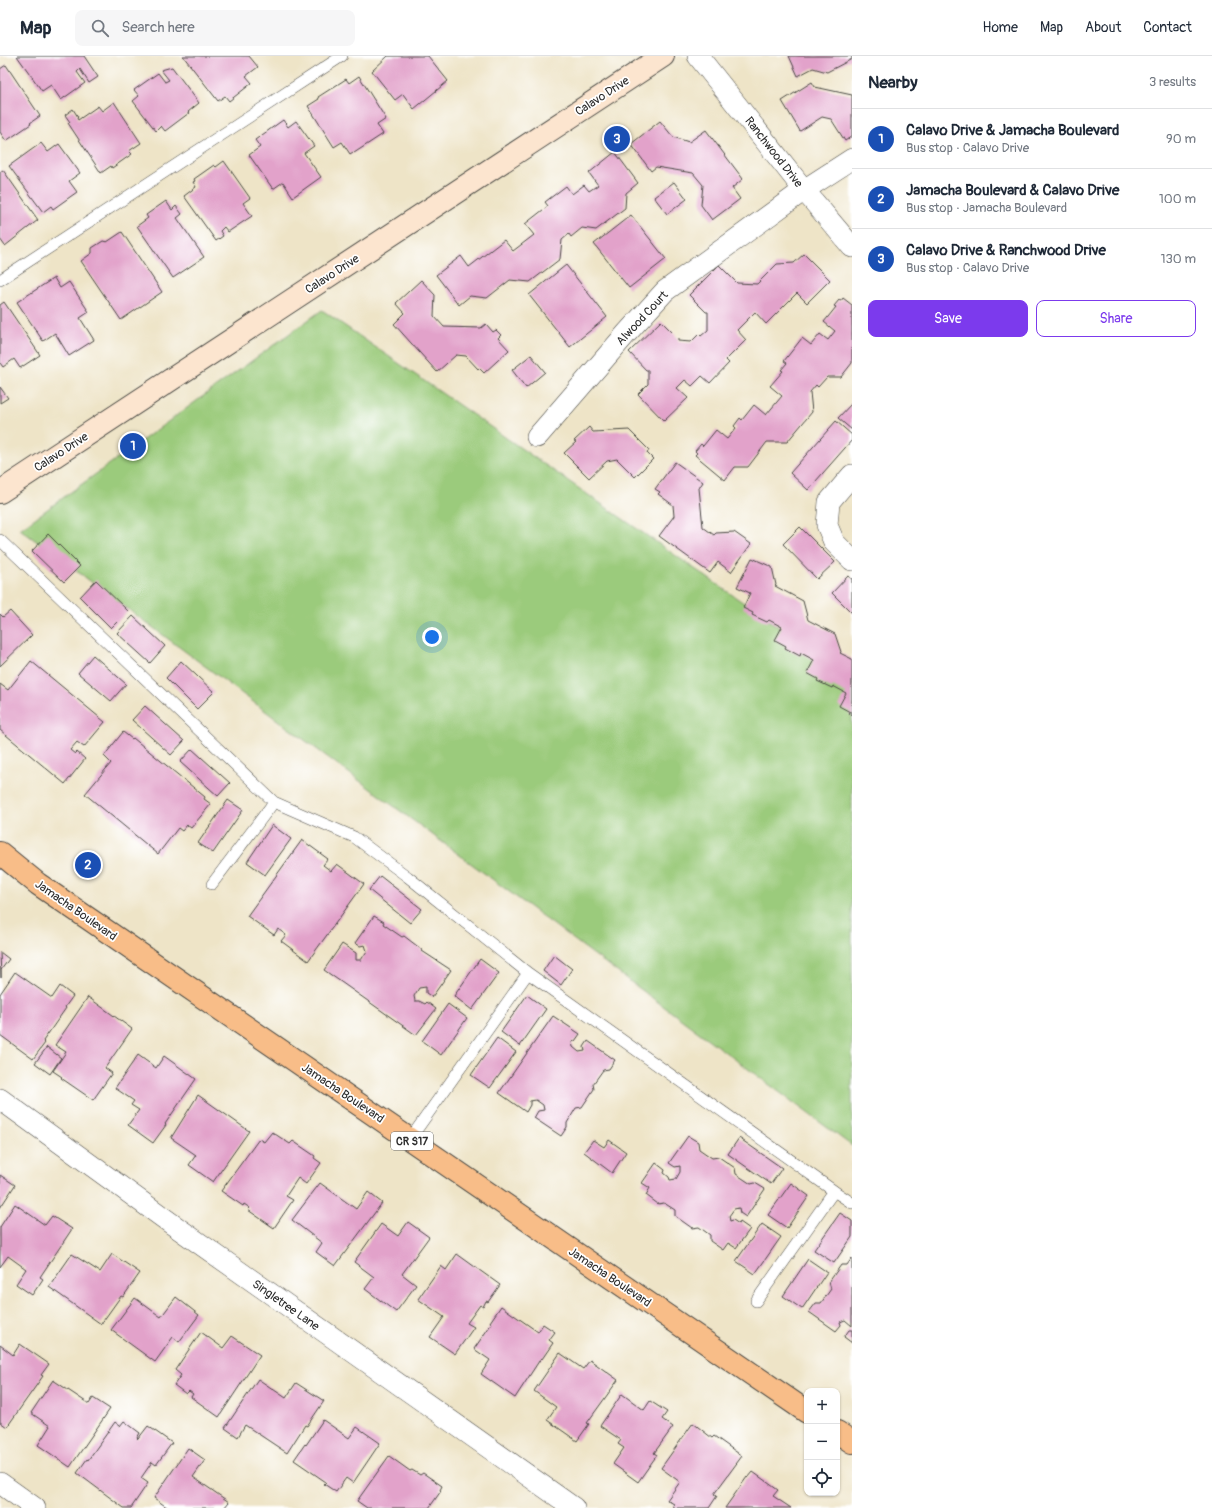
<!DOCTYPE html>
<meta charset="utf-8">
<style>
:root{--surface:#fff;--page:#f6f6f7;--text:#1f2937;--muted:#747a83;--line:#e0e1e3;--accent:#7c3aed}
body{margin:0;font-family:Pangolin,sans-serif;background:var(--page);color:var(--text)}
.controls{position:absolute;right:12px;bottom:12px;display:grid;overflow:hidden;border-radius:8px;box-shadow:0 1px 3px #0004}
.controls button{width:36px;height:36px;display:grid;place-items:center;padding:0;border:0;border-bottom:1px solid var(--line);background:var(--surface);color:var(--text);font:20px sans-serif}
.you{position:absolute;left:432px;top:581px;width:14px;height:14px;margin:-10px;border:3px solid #fff;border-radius:50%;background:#1a73e8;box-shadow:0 0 0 6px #1a73e833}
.badge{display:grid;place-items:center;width:26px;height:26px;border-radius:50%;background:var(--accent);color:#fff;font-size:13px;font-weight:700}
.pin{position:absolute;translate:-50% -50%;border:2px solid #fff;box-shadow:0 1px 4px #0006}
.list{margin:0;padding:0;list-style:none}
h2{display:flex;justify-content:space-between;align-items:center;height:52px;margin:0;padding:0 16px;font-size:17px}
h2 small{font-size:13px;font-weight:400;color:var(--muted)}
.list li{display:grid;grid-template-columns:26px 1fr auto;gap:12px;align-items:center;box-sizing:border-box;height:60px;padding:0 16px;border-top:1px solid var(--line)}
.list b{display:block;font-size:15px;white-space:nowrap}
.list p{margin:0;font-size:13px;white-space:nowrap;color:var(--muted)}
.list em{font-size:13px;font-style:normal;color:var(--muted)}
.actions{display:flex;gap:8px;padding:12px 16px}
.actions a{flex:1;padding:9px 0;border:1px solid var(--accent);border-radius:8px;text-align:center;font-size:14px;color:var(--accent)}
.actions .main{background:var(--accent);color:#fff}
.icon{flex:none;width:22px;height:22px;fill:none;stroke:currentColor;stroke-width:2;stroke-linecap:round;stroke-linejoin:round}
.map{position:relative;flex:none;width:852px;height:1452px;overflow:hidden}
header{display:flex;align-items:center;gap:24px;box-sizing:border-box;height:56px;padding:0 20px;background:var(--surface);border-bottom:1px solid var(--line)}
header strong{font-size:19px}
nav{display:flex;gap:22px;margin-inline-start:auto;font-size:14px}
.search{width:280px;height:36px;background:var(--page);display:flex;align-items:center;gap:10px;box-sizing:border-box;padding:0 14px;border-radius:8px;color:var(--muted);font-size:15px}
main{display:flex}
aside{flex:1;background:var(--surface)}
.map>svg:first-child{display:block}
.green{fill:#9bcb7b;stroke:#637b53}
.building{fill:#e2a2ca}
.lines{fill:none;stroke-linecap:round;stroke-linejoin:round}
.lane-casing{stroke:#484742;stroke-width:12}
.street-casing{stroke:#484742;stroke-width:22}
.secondary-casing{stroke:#484742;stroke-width:24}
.primary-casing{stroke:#484742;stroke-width:24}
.lane{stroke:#fff;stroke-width:11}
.street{stroke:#fff;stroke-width:21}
.secondary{stroke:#fce5cf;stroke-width:22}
.primary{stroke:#f8bd88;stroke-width:22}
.labels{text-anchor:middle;stroke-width:3.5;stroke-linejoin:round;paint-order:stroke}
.shield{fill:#fff;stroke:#6b6b6b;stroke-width:1}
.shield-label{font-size:11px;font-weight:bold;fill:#2b2b2b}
.street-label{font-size:12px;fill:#2b2b2b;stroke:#fff}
</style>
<header>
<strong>Map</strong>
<div class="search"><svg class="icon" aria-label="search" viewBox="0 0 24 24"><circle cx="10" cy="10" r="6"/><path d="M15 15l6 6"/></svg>Search here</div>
<nav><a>Home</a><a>Map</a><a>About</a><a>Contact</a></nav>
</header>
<main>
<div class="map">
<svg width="852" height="1452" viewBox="0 0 852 1452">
<rect width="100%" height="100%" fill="#fff"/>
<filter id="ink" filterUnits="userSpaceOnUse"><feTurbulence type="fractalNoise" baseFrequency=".025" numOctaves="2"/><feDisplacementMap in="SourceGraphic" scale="8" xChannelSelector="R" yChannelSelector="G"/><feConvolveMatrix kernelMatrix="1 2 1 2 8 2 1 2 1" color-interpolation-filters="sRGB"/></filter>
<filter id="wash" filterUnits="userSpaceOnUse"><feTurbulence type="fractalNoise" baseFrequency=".012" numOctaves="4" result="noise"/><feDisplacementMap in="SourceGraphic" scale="16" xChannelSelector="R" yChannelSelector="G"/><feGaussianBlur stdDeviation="0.9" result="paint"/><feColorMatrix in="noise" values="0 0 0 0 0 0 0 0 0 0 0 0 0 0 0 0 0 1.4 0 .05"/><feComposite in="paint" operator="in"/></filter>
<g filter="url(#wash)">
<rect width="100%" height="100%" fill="#eee4c7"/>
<path class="green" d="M 322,254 L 852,622 L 852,1090 L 20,473 Z"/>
<g id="blocks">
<path class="building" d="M 17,0 L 84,0 L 98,21 L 89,27 L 80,13 L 77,16 L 85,27 L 61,44 L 51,29 L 42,35 Z
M 183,0 L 249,0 L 258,11 L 246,20 L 252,27 L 229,45 L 225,40 L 218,45 Z
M 388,0 L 428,0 L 448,25 L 414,53 L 403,38 L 395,44 L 372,15 Z
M 789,0 L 852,0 L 852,3 L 827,16 L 813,12 L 798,20 Z
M 6,9 L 40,60 L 30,67 L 31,68 L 6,85 L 0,76 L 0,13 Z
M 172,11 L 199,47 L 188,56 L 189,57 L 165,75 L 161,70 L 156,75 L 133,45 L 139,40 L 134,34 L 158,17 L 165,26 L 169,24 L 161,14 Z
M 359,20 L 386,63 L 377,69 L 383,78 L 354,97 L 353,96 L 350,98 L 342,86 L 334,91 L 308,50 L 319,43 L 318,41 L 346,23 L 349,27 Z
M 812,26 L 815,31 L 852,39 L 852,80 L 845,85 L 831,63 L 822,61 L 800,75 L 782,45 Z
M 114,46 L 141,87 L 129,95 L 132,98 L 112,112 L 111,110 L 101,117 L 68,67 L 70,66 L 65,59 L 73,53 L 78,61 L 77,62 L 78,64 L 98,50 L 102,55 Z
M 283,64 L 288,71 L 296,65 L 314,90 L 304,97 L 321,121 L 293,141 L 283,126 L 273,133 L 249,99 L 260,91 L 255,84 Z
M 660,65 L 673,81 L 689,86 L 706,74 L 743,123 L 732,132 L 740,143 L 712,164 L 701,149 L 703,129 L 693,117 L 656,111 L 651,115 L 631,88 Z
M 41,87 L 48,96 L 59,88 L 80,117 L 69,125 L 77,136 L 53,153 L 51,150 L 43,156 L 9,110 Z
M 615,96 L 638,127 L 626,137 L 625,152 L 596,174 L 582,172 L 571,181 L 569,178 L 562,184 L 560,203 L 530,226 L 510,224 L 487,242 L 470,240 L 459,249 L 436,219 L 461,200 L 469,211 L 504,184 L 513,195 L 534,179 L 525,168 L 548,150 L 545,146 L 566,130 L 572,138 L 584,129 L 589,135 L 598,129 L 589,117 Z
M 224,105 L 250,142 L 243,147 L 252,160 L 228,176 L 224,171 L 220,175 L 223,180 L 216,185 L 184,140 L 196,131 L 193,126 L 195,125 L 194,123 L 214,109 L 216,111 Z
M 3,114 L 38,164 L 5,190 L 0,183 L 0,116 Z
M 674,126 L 687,143 L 667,158 L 654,141 Z
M 166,145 L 172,154 L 176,150 L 182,158 L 177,162 L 204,201 L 173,222 L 137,170 L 148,162 L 146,159 Z
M 631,159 L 666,203 L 629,232 L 594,188 Z
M 122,176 L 162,236 L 121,264 L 81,205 L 92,197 L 92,192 L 103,185 L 107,186 Z
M 804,198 L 830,224 L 807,247 L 797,237 L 766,268 L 755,256 L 737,274 L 746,284 L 726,304 L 729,307 L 710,327 L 702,320 L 692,330 L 685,324 L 677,332 L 688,342 L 664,365 L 638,338 L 648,328 L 648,314 L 646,314 L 629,296 L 661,265 L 678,282 L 678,285 L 691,286 L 699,278 L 701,280 L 708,274 L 708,256 L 706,256 L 689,239 L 719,209 L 737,227 L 757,228 L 777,208 L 794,207 Z
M 566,209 L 607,261 L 570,291 L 529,239 Z
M 54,222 L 60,232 L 69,226 L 89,256 L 80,262 L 94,284 L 69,300 L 55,277 L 43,285 L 17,246 Z
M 421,224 L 435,239 L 434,260 L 444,271 L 481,272 L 486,268 L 493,276 L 496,274 L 501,279 L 498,282 L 509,294 L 484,317 L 479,312 L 478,313 L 466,300 L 456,299 L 437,316 L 394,268 L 405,257 L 396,247 Z
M 843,242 L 852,249 L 852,307 L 841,321 L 827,321 L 818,331 L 816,329 L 810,336 L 812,356 L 787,386 L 767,386 L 748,411 L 735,411 L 725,424 L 695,399 L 697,397 L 695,395 L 701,388 L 703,390 L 716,374 L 727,383 L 736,372 L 734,370 L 740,362 L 742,364 L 754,349 L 766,359 L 782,340 L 770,330 L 783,315 L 781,314 L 787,307 L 784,305 L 802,282 L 811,289 L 820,278 L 828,284 L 835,275 L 824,266 L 836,251 L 834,250 L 839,244 L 841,245 Z
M 4,246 L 40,299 L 20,312 L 14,303 L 3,311 L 0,307 L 0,249 Z
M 531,299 L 545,316 L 526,332 L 512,314 Z
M 0,331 L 8,342 L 0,347 Z
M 852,347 L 852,374 L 838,362 Z
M 836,365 L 852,379 L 852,384 L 808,434 L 790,417 Z
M 589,371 L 593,376 L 629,374 L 649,394 L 647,397 L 653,403 L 635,421 L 617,403 L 607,405 L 589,422 L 564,397 L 576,386 L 574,385 Z
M 675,406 L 703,426 L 699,432 L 703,471 L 714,479 L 716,477 L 734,476 L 751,488 L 731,516 L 718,506 L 710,517 L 659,480 L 674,460 L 673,449 L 658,438 L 660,436 L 655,433 Z
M 800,471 L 835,506 L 817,523 L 783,488 Z
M 48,478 L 80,510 L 64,526 L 32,495 Z
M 752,502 L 772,511 L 776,529 L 775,530 L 803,545 L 808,564 L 835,578 L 841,596 L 840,597 L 852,603 L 852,659 L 849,658 L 850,656 L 839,650 L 846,637 L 833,630 L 832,632 L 817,625 L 818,623 L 807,617 L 814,604 L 801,597 L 800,600 L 785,592 L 786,590 L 775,584 L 782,571 L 769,564 L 767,566 L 752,559 L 753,557 L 743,552 L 750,537 L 737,531 Z
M 848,520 L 852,523 L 852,557 L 832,537 Z
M 96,524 L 128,555 L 111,572 L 80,541 Z
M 10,555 L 32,579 L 0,610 L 0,558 L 3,561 Z
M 133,560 L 165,590 L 150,607 L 117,577 Z
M 93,599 L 126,628 L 111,645 L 78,617 Z
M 31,605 L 105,666 L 84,691 L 77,686 L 70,694 L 75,698 L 77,696 L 85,703 L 65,728 L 0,674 L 0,628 L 8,634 Z
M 181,605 L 214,636 L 197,653 L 166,622 Z
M 145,650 L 184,685 L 171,699 L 132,664 Z
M 123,676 L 132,683 L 133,682 L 205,741 L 204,743 L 211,748 L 191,772 L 187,769 L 182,775 L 178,772 L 158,798 L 85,738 L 111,707 L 104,700 Z
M 192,693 L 230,727 L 218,740 L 180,706 Z
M 228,744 L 243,754 L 213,797 L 198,787 Z
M 272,769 L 291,783 L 265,819 L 247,806 Z
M 302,784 L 328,803 L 323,809 L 331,815 L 337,808 L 364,828 L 308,905 L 281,885 L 286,879 L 278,873 L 274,879 L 247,860 Z
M 380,820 L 422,853 L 410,867 L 369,834 Z
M 374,860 L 384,866 L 383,868 L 402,881 L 404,880 L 421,893 L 422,895 L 451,914 L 432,941 L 426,937 L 426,931 L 419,932 L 414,940 L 415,945 L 419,945 L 425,948 L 427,946 L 436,953 L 416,979 L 324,914 L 342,888 L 356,897 L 356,904 L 361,904 L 367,895 L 365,889 L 360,890 L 355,887 Z
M 0,896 L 9,903 L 1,914 L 1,922 Z
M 554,899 L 572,913 L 561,929 L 543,915 Z
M 480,903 L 499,917 L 472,954 L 454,940 Z
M 15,916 L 52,942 L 60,930 L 73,940 L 65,951 L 66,952 L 43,985 L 45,987 L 33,1003 L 0,979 L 0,938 Z
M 527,939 L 546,953 L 520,990 L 501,976 Z
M 88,941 L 132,973 L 105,1012 L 112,1017 L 93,1044 L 61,1022 L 62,1021 L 53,1015 L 66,996 L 55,989 Z
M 448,948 L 467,962 L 441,999 L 422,985 Z
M 553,960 L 580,978 L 575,985 L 572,986 L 573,991 L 579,996 L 585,995 L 584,991 L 588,985 L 615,1004 L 609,1013 L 603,1014 L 593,1028 L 594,1033 L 582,1051 L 576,1052 L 567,1067 L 567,1071 L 561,1080 L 534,1062 L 538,1055 L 544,1054 L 543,1049 L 536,1044 L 530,1045 L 530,1049 L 526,1056 L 499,1037 Z
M 497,982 L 516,996 L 490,1032 L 471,1019 Z
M 47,991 L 61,1002 L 50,1018 L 35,1007 Z
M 138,999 L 156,1012 L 164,1000 L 196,1023 L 165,1068 L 166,1069 L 153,1087 L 128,1069 L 139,1054 L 131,1049 L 134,1045 L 115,1032 Z
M 198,1039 L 249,1075 L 213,1126 L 189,1109 L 196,1099 L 171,1082 Z
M 272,1076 L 290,1088 L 293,1085 L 315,1100 L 314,1102 L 321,1107 L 306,1128 L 298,1122 L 286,1140 L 293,1144 L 274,1172 L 248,1154 L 250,1152 L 244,1148 L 243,1150 L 221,1135 L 259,1083 L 264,1086 Z
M 688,1080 L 698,1086 L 699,1093 L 712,1102 L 719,1101 L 735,1112 L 736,1118 L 751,1128 L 755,1127 L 765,1133 L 746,1161 L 740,1157 L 739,1152 L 734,1153 L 729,1160 L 730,1165 L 733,1164 L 739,1168 L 740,1166 L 750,1173 L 736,1192 L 728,1187 L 723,1194 L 710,1185 L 710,1179 L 699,1171 L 692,1172 L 675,1160 L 675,1154 L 664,1147 L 658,1148 L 646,1139 L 650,1132 L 642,1127 L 656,1107 L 665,1114 L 664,1117 L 669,1121 L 670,1124 L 676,1123 L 680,1116 L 680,1110 L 675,1111 L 669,1107 Z
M 739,1082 L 782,1112 L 771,1128 L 728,1098 Z
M 593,1084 L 604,1091 L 609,1084 L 626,1096 L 612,1117 L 584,1096 Z
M 0,1119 L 15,1129 L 0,1152 Z
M 320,1127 L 356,1153 L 368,1136 L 382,1147 L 335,1210 L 316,1196 L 322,1187 L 292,1164 Z
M 791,1127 L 809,1140 L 787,1172 L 768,1159 Z
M 15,1148 L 45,1169 L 52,1160 L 72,1173 L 40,1221 L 43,1223 L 32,1239 L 16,1228 L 26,1213 L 8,1200 L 0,1211 L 0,1171 Z
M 840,1157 L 852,1165 L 852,1181 L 834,1207 L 814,1194 Z
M 408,1166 L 429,1181 L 402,1218 L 416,1229 L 396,1256 L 365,1233 L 374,1221 L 354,1206 L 381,1168 L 398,1180 Z
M 762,1168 L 781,1181 L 755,1218 L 736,1205 Z
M 72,1198 L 100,1216 L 112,1198 L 140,1217 L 123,1241 L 121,1240 L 101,1268 L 49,1231 Z
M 457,1198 L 500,1229 L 488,1246 L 486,1245 L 483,1251 L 480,1249 L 467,1267 L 474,1271 L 455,1298 L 430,1281 L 444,1261 L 418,1243 L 441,1210 L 446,1214 Z
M 852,1202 L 852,1270 L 845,1264 L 840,1266 L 841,1269 L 836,1275 L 809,1256 L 816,1247 L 821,1247 L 831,1233 L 829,1226 L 841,1209 L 847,1209 Z
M 808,1203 L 827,1216 L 802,1253 L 783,1240 Z
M 176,1241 L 199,1259 L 179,1286 L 173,1281 L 155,1306 L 111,1274 L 135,1242 L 161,1261 Z
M 501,1250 L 538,1276 L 543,1268 L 555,1276 L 549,1284 L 553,1287 L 542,1303 L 541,1302 L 515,1342 L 481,1318 L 490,1304 L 474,1293 L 492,1267 L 490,1266 Z
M 849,1274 L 852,1274 L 852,1287 L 844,1281 Z
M 201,1276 L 223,1292 L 232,1280 L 260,1299 L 219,1361 L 191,1341 L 193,1338 L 189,1335 L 186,1338 L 174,1329 L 181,1319 L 175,1314 Z
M 20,1288 L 49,1308 L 41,1319 L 43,1320 L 7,1371 L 0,1366 L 0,1289 L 13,1299 Z
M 560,1297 L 583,1313 L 590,1304 L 618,1324 L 587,1367 L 589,1368 L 577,1385 L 547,1364 L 556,1351 L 534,1335 Z
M 258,1323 L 286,1342 L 296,1327 L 324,1345 L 307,1370 L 305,1369 L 287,1397 L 245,1369 L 238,1381 L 225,1372 Z
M 53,1324 L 89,1348 L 93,1342 L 110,1353 L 70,1411 L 38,1389 L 50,1370 L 31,1357 Z
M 622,1338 L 644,1354 L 650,1345 L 667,1356 L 662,1363 L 673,1371 L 654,1397 L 657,1399 L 638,1426 L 613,1408 L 624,1392 L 618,1388 L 621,1384 L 600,1370 Z
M 323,1364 L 349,1382 L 357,1371 L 380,1387 L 353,1427 L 346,1422 L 336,1436 L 324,1428 L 326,1426 L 294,1404 L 305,1388 L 306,1389 Z
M 124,1365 L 140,1377 L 137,1382 L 138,1383 L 148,1370 L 172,1387 L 156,1409 L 152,1406 L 141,1422 L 148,1427 L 131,1452 L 124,1452 L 77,1417 L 87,1403 L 88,1404 L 115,1366 L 120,1370 Z
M 693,1367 L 712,1382 L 714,1380 L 742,1400 L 714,1438 L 717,1440 L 709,1452 L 676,1452 L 673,1450 L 674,1448 L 667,1444 L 680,1426 L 661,1412 Z
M 188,1392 L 205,1404 L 193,1421 L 229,1446 L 224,1452 L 168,1452 L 154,1442 Z
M 389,1400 L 410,1415 L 412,1414 L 420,1419 L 423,1417 L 442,1430 L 440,1434 L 441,1435 L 429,1452 L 367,1452 L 357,1445 Z
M 753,1416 L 778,1434 L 773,1440 L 791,1452 L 725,1452 L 747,1421 L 748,1422 Z"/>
</g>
</g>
<g filter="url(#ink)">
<use href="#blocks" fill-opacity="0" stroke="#484742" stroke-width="1"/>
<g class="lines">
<g class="lane-casing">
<path id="lane" d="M 0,224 L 342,0
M 0,484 L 274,746 L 212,828
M 274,746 L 354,781 L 408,821 L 528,917 L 410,1083
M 528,917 L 834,1135 L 756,1245
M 834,1135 L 852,1147"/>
</g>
<g class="street-casing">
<path id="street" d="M 698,0 L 804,134 L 852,191
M 537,381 L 626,278 L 665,235 L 804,134 L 852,103
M 852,419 L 829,446 L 827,469 L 834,486 L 852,504
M 0,1043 L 172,1168 L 574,1452
M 0,1427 L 35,1452"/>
</g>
<g class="secondary-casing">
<path id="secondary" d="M 0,436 L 663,0"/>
</g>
<g class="primary-casing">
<path id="primary" d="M 0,797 L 38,828 L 807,1356
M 837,1376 L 852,1386"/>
</g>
<use href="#lane" class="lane"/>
<use href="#street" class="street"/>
<use href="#secondary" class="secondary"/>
<use href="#primary" class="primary"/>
</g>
</g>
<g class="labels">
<rect class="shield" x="391" y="1076" width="42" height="18" rx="3"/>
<g class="shield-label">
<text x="412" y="1089">CR S17</text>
</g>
<g class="street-label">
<text transform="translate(602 40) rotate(-33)" y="4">Calavo Drive</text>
<text transform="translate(774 96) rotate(52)" y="4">Ranchwood Drive</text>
<text transform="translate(332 218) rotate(-33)" y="4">Calavo Drive</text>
<text transform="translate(642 262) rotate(-47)" y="4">Alwood Court</text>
<text transform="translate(61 396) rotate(-33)" y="4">Calavo Drive</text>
<text transform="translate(76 854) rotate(35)" y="4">Jamacha Boulevard</text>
<text transform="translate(343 1037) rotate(34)" y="4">Jamacha Boulevard</text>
<text transform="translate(610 1221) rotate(34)" y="4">Jamacha Boulevard</text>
<text transform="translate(286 1249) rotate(35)" y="4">Singletree Lane</text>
</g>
</g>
</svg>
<div class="controls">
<button>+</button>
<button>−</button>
<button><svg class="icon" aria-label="locate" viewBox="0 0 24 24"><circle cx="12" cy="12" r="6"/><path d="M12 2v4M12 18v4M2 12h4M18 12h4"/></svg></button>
</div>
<div class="you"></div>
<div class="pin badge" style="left:133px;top:390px;background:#1a4fb4">1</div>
<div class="pin badge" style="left:88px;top:809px;background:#1a4fb4">2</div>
<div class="pin badge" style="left:617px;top:83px;background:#1a4fb4">3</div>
</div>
<aside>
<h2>Nearby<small>3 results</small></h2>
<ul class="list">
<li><span class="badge" style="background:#1a4fb4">1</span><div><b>Calavo Drive &amp; Jamacha Boulevard</b><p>Bus stop · Calavo Drive</p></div><em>90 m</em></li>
<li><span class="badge" style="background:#1a4fb4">2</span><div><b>Jamacha Boulevard &amp; Calavo Drive</b><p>Bus stop · Jamacha Boulevard</p></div><em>100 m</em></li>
<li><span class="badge" style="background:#1a4fb4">3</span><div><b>Calavo Drive &amp; Ranchwood Drive</b><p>Bus stop · Calavo Drive</p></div><em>130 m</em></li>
</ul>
<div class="actions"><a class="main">Save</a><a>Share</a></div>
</aside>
</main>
